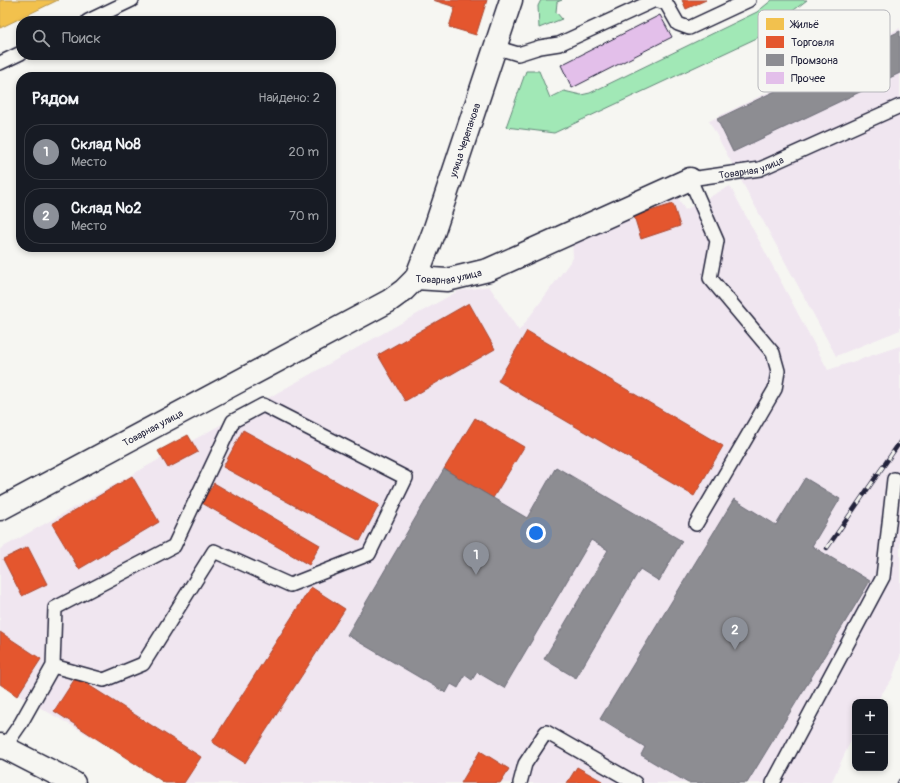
<!DOCTYPE html>
<html lang="ru">
<meta charset="utf-8">
<style>
:root{--surface:#171b24;--page:#242831;--text:#f1f3f6;--muted:#9ea1a6;--line:#363941;--accent:#8c9099}
body{margin:0;font-family:Pangolin,sans-serif;background:var(--page);color:var(--text)}
.controls{position:absolute;right:12px;bottom:12px;display:grid;overflow:hidden;border-radius:8px;box-shadow:0 2px 6px #0003}
.controls button{width:36px;height:36px;display:grid;place-items:center;padding:0;border:0;border-bottom:1px solid var(--line);background:var(--surface);color:var(--text);font:20px sans-serif}
.you{position:absolute;left:536px;top:533px;width:14px;height:14px;margin:-10px;border:3px solid #fff;border-radius:50%;background:#1a73e8;box-shadow:0 0 0 6px #1a73e833}
.badge{display:grid;place-items:center;width:26px;height:26px;border-radius:50%;background:var(--accent);color:#fff;font-size:13px;font-weight:700}
.pin{position:absolute;translate:-50% -33px;filter:drop-shadow(0 1px 2px #0008)}
.pin::after{content:'';position:absolute;top:21px;width:14px;height:12px;background:inherit;clip-path:polygon(0 0,100% 0,50% 100%)}
.list{margin:0;padding:0;list-style:none}
h2{display:flex;justify-content:space-between;align-items:center;height:52px;margin:0;padding:0 16px;font-size:17px}
h2 small{font-size:13px;font-weight:400;color:var(--muted)}
.list li{display:grid;grid-template-columns:26px 1fr auto;gap:12px;align-items:center;box-sizing:border-box;height:56px;margin:0 8px 8px;padding:0 8px;border:1px solid var(--line);border-radius:16px}
.list b{display:block;font-size:15px;white-space:nowrap}
.list p{margin:0;font-size:13px;white-space:nowrap;color:var(--muted)}
.list em{font-size:13px;font-style:normal;color:var(--muted)}
.icon{flex:none;width:22px;height:22px;fill:none;stroke:currentColor;stroke-width:2;stroke-linecap:round;stroke-linejoin:round}
.map{position:relative;flex:none;width:900px;height:783px;overflow:hidden}
.search{position:absolute;background:var(--surface);box-shadow:0 2px 6px #0003;left:16px;top:16px;width:320px;height:44px;display:flex;align-items:center;gap:10px;box-sizing:border-box;padding:0 14px;border-radius:16px;color:var(--muted);font-size:15px}
.panel{position:absolute;background:var(--surface);box-shadow:0 2px 6px #0003;left:16px;top:72px;width:320px;height:180px;border-radius:16px}
.map>svg:first-child{display:block}
.built{fill:#f0e6f0}
.green{fill:#a1e8b6;stroke:#628578}
.homes{fill:#f2c14e;stroke:#b49148}
.shops{fill:#e4572e;stroke:#aa4732}
.industry{fill:#8d8d92;stroke:#6d6d78}
.building{fill:#e3bfea;stroke:#22223b}
.lines{fill:none;stroke-linecap:round;stroke-linejoin:round}
.service-casing{stroke:#22223b;stroke-width:16}
.minor-casing{stroke:#22223b;stroke-width:25}
.secondary-casing{stroke:#22223b;stroke-width:25}
.service{stroke:#f6f6f2;stroke-width:13}
.minor{stroke:#f6f6f2;stroke-width:22}
.secondary{stroke:#f6f6f2;stroke-width:22}
.rail-casing{stroke:#22223b;stroke-width:4.5}
.rail{stroke:#f6f6f2;stroke-width:3;stroke-dasharray:9;stroke-linecap:butt}
.labels{text-anchor:middle;stroke-width:4;stroke-linejoin:round;paint-order:stroke}
.street-label{font-size:10px;fill:#22223b;stroke:#f6f6f2}
.key{fill:#f6f6f2;stroke:#b6b6bb;stroke-width:1}
.key-label{font-size:11px;fill:#22223b}
</style>
<div class="map">
<svg width="900" height="783" viewBox="0 0 900 783">
<rect width="100%" height="100%" fill="#f6f6f2"/>
<filter id="ink" filterUnits="userSpaceOnUse"><feTurbulence type="fractalNoise" baseFrequency=".025" numOctaves="2"/><feDisplacementMap in="SourceGraphic" scale="8" xChannelSelector="R" yChannelSelector="G"/><feConvolveMatrix kernelMatrix="1 2 1 2 8 2 1 2 1" color-interpolation-filters="sRGB"/></filter>
<g filter="url(#ink)">
<path class="built" d="M 900,28 L 900,330 L 836,356 L 709,121 Z
M 730,186 L 828,370 L 900,346 L 900,656 L 892,679 L 876,702 L 855,702 L 855,732 L 831,783 L 173,783 L 0,685 L 0,549 L 458,291 L 489,286 L 519,331 L 573,258 L 572,237 L 676,194 L 685,210 Z"/>
<path class="green" d="M 541,0 L 562,0 L 557,2 L 556,12 L 562,19 L 539,28 L 538,6 Z
M 772,0 L 807,0 L 759,37 L 554,133 L 506,127 L 526,71 L 539,71 L 550,98 L 564,91 L 581,95 L 590,93 L 757,12 Z"/>
<path class="homes" d="M 0,0 L 58,0 L 0,28 Z"/>
<path class="shops" d="M 433,0 L 487,0 L 476,35 L 449,27 L 455,7 Z
M 682,0 L 706,0 L 686,9 Z
M 673,204 L 680,226 L 641,239 L 634,216 Z
M 469,303 L 495,349 L 405,401 L 378,355 Z
M 527,331 L 723,446 L 694,496 L 498,381 Z
M 475,418 L 524,447 L 493,498 L 444,469 Z
M 243,430 L 379,505 L 360,541 L 223,467 Z
M 188,435 L 198,452 L 168,468 L 158,451 Z
M 132,476 L 159,522 L 79,569 L 52,524 Z
M 214,483 L 320,545 L 309,565 L 202,503 Z
M 28,547 L 47,584 L 22,596 L 3,559 Z
M 311,587 L 345,609 L 245,763 L 212,742 Z
M 0,632 L 41,659 L 17,696 L 0,684 Z
M 76,677 L 201,757 L 184,783 L 165,783 L 54,711 Z
M 480,751 L 509,769 L 500,783 L 461,783 Z
M 577,767 L 602,781 L 601,783 L 567,783 Z"/>
<path class="industry" d="M 900,31 L 900,73 L 733,152 L 717,119 Z
M 556,467 L 682,541 L 659,581 L 640,569 L 576,678 L 544,659 L 608,550 L 591,540 L 504,688 L 477,672 L 472,680 L 465,675 L 458,688 L 451,684 L 446,693 L 347,635 L 444,469 L 527,518 Z
M 805,478 L 840,499 L 812,546 L 870,581 L 747,783 L 688,783 L 641,755 L 645,747 L 600,719 L 734,499 L 776,525 Z"/>
<path class="building" d="M 660,15 L 672,37 L 572,88 L 561,65 Z"/>
<g class="lines">
<g class="service-casing">
<g id="service">
<path d="M 88,21 L 132,0"/>
<path d="M 495,47 L 518,54 L 540,47 L 559,44 L 655,0 L 666,3 L 678,24 L 689,28 L 749,0"/>
<path d="M 0,63 L 21,53"/>
<path id="s1" d="M 696,524 L 775,389 L 778,371 L 773,353 L 710,278 L 717,241 L 690,179 L 760,169 L 900,106"/>
<path d="M 1,752 L 21,723 L 53,666 L 104,680 L 143,664 L 214,551 L 290,585 L 369,554 L 406,478 L 263,405 L 233,421 L 174,546 L 55,608 L 53,666"/>
<path d="M 520,783 L 525,764 L 546,732 L 635,783"/>
<path d="M 773,783 L 883,577 L 894,479"/>
</g>
</g>
<g class="minor-casing">
<g id="minor">
<path id="s2" d="M 416,278 L 447,280 L 488,270 L 690,179"/>
<path d="M 0,745 L 74,783"/>
</g>
</g>
<g class="secondary-casing">
<g id="secondary">
<path id="s3" d="M 0,509 L 389,301 L 404,290 L 416,278 L 434,231 L 511,0"/>
</g>
</g>
<use href="#service" class="service"/>
<use href="#minor" class="minor"/>
<use href="#secondary" class="secondary"/>
<g class="rail-casing">
<path id="rail" d="M 827,548 L 900,442
M 899,783 L 900,781"/>
</g>
<use href="#rail" class="rail"/>
</g>
</g>
<g class="labels">
<g class="street-label">
<text dy="4" stroke="none"><textPath href="#s3" startOffset="623">улица Черепанова</textPath></text>
<text dy="4" stroke="none"><textPath href="#s1" startOffset="459">Товарная улица</textPath></text>
<text dy="4" stroke="none"><textPath href="#s2" startOffset="33">Товарная улица</textPath></text>
<text dy="4" stroke="none"><textPath href="#s3" startOffset="173">Товарная улица</textPath></text>
</g>
</g>
<rect x="758" y="10" width="132" height="82" rx="6" class="key"/>
<rect x="766" y="18" width="18" height="12" fill="#f2c14e"/>
<rect x="766" y="36" width="18" height="12" fill="#e4572e"/>
<rect x="766" y="54" width="18" height="12" fill="#8d8d92"/>
<rect x="766" y="72" width="18" height="12" fill="#e3bfea"/>
<g class="key-label">
<text x="791" y="28">Жильё</text>
<text x="791" y="46">Торговля</text>
<text x="791" y="64">Промзона</text>
<text x="791" y="82">Прочее</text>
</g>
</svg>
<div class="controls">
<button>+</button>
<button>−</button>
</div>
<div class="you"></div>
<div class="pin badge" style="left:476px;top:575px">1</div>
<div class="pin badge" style="left:735px;top:650px">2</div>
<div class="search"><svg class="icon" aria-label="search" viewBox="0 0 24 24"><circle cx="10" cy="10" r="6"/><path d="M15 15l6 6"/></svg>Поиск</div>
<section class="panel">
<h2>Рядом<small>Найдено: 2</small></h2>
<ul class="list">
<li><span class="badge">1</span><div><b>Склад №8</b><p>Место</p></div><em>20 m</em></li>
<li><span class="badge">2</span><div><b>Склад №2</b><p>Место</p></div><em>70 m</em></li>
</ul>
</section>
</div>
